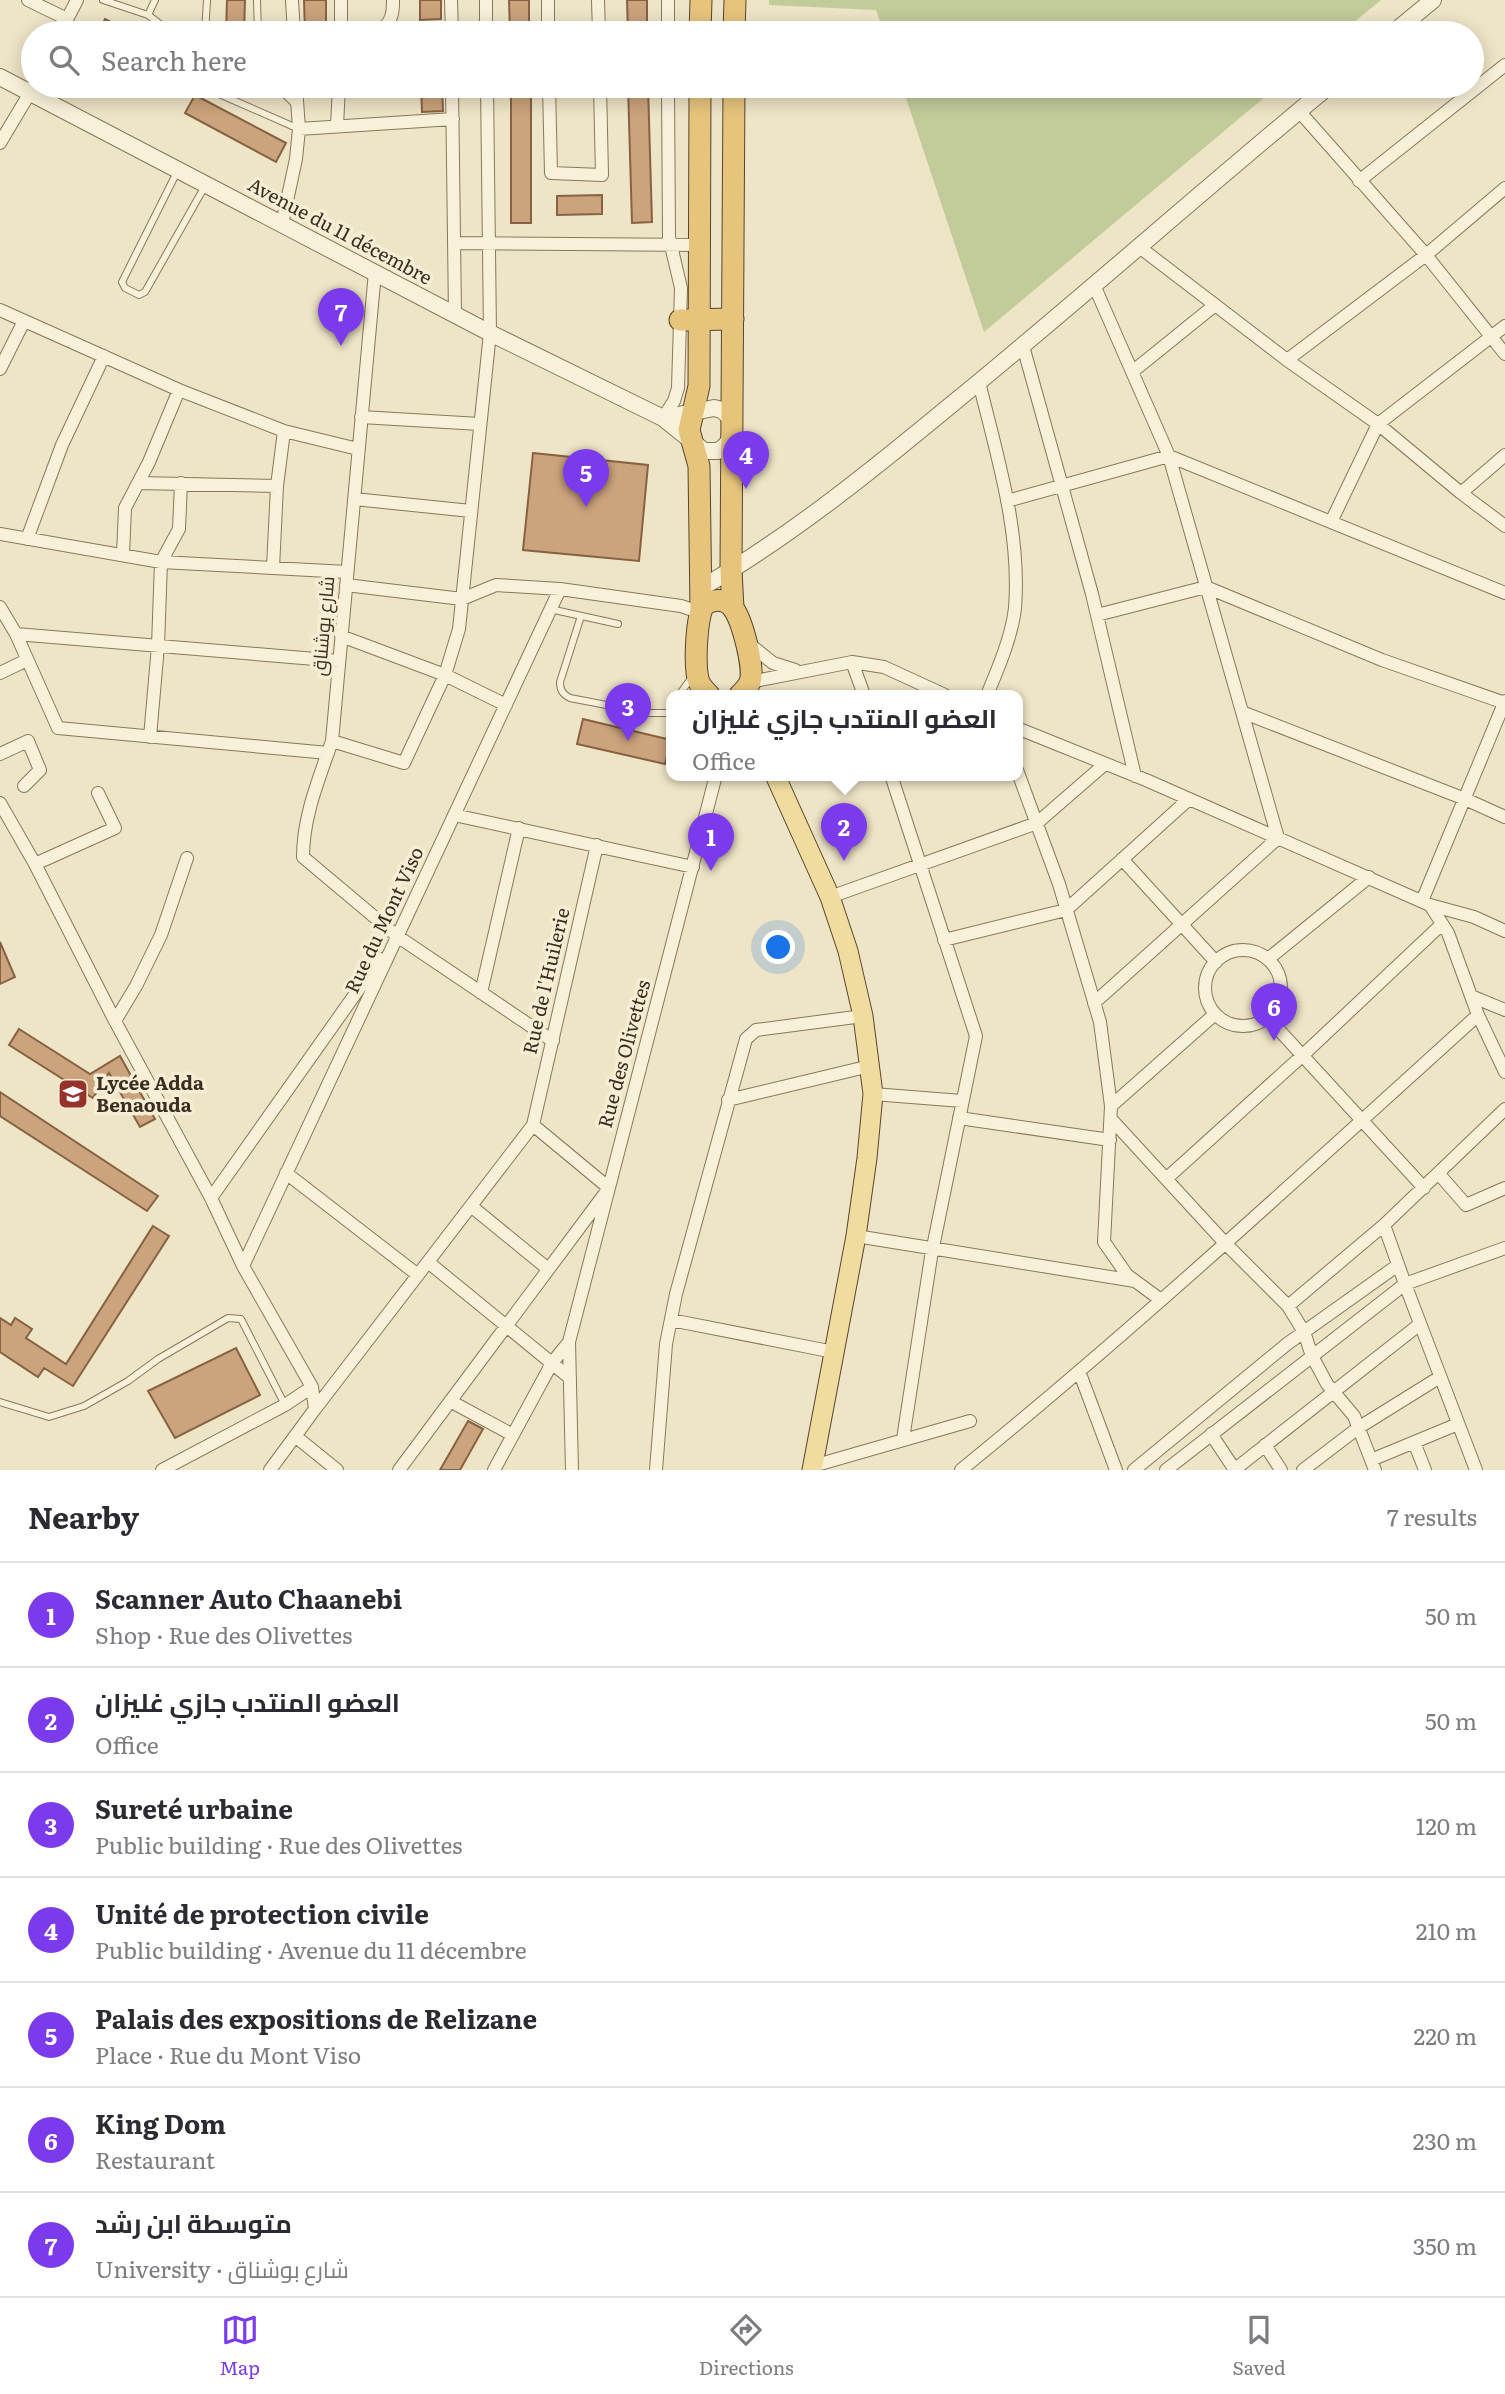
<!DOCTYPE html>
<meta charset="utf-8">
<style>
:root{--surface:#fff;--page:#f7f7f7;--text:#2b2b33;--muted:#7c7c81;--line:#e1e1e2;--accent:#7c3aed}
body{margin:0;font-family:Literata,Cairo,serif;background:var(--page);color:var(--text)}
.you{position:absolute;left:779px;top:948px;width:24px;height:24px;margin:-18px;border:5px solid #fff;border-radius:50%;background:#1a73e8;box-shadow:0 0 0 10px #1a73e833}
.badge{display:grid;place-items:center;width:46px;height:46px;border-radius:50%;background:var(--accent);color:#fff;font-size:23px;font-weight:700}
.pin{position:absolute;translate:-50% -58px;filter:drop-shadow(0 2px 4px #0008)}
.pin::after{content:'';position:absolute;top:37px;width:24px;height:21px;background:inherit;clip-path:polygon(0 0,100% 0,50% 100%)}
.popup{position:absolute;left:666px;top:690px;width:357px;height:91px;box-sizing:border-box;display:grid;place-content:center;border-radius:14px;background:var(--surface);filter:drop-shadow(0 2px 5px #0005);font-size:23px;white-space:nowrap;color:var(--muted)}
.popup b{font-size:26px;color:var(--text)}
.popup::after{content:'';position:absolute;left:50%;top:100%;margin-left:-14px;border:14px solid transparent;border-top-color:var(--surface)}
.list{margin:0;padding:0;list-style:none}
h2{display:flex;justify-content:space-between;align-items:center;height:91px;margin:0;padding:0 28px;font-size:30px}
h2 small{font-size:23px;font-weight:400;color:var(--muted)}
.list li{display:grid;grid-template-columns:46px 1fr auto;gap:21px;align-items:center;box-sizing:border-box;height:105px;padding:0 28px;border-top:2px solid var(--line)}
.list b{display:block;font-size:26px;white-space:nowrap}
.list p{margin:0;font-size:23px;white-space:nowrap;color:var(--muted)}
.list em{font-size:23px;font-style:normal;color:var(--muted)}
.icon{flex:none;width:38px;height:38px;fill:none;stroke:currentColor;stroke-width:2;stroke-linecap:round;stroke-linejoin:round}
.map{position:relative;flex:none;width:1505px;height:1470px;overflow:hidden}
.search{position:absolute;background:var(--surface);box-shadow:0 4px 18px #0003;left:21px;right:21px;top:21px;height:77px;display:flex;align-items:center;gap:18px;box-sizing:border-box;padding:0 24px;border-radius:38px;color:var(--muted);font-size:26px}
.sheet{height:826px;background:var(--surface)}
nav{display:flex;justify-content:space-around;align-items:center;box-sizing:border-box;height:98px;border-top:2px solid var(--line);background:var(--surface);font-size:19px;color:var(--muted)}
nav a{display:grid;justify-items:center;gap:4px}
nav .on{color:var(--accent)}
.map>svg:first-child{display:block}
.green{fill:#c2cc9a}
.building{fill:#cba37c;stroke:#876242;stroke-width:2}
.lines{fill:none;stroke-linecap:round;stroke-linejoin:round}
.service-casing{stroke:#89775c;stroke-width:8}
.minor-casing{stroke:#89775c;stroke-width:14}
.tertiary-casing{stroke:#89775c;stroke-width:18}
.primary-casing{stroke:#574530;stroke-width:21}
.trunk-casing{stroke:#574530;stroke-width:23}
.service{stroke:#f8f1d9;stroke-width:6}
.minor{stroke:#f8f1d9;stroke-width:12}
.tertiary{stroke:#f8f1d9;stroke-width:16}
.primary{stroke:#f0dc9f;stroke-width:19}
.trunk{stroke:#e6c47c;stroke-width:21}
.labels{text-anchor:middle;stroke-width:7;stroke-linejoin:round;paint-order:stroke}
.street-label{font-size:19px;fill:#392e1f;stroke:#f5eed5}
.poi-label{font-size:19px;font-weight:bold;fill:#392e1f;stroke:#f5eed5;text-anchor:start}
</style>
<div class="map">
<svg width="1505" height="1470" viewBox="0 0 1505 1470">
<rect width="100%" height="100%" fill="#eee4c6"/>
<path class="green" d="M 769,0 L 1381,0 L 1341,33 L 884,33 L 876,10 L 769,5 Z
M 902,86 L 1278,86 L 984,332 Z"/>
<path class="building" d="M 227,0 L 245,0 L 244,33 L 226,33 Z
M 304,0 L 326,0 L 326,33 L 305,33 Z
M 420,0 L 441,0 L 441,19 L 420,20 Z
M 509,0 L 529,0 L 529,33 L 510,33 Z
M 627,0 L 647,0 L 647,33 L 628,33 Z
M 105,19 L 131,33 L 98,33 Z
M 306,86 L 328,86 L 328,97 L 307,97 Z
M 421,86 L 442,86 L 443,111 L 422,112 Z
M 511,86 L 531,86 L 531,223 L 511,223 Z
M 628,86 L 648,86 L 652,222 L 632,223 Z
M 195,95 L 286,143 L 276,162 L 185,113 Z
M 602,195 L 602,214 L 557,215 L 557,196 Z
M 533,453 L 648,465 L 639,561 L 523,550 Z
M 583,719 L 671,740 L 665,764 L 577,744 Z
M 0,942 L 15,977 L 0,984 Z
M 19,1029 L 90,1074 L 120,1056 L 155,1119 L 140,1127 L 109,1073 L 93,1098 L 9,1045 Z
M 0,1092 L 158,1196 L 147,1211 L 0,1116 Z
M 153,1226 L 169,1236 L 73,1386 L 44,1368 L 38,1377 L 0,1352 L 0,1318 L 11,1325 L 15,1318 L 32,1329 L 26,1338 L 66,1364 Z
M 236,1348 L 260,1395 L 175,1438 L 148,1391 Z
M 468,1421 L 483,1429 L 460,1470 L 440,1470 Z"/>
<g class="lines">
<g class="service-casing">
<path id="service" d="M 103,0 L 148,15 L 155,0
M 257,0 L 258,33
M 148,15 L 172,33
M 205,33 L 207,0
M 201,86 L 299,129
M 276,86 L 295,104
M 178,170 L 122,282 L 125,288 L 139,295 L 145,292 L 205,186
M 550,609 L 618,624
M 581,616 L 560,682 C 560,691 563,694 570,698 L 648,713 L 671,713
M 679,695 L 692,677
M 0,1402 L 49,1417 L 84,1406 L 128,1381 L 158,1359 L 228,1318 L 241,1319 L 285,1405"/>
</g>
<g class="minor-casing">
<path id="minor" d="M 28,0 L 67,19
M 292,0 L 294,33
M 451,0 L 452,33
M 486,0 L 486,33
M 548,0 L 548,33
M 598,0 L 599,33
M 668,0 L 668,33
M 341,29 C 371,29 394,39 393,0
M 60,33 L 77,0
M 341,33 L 341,0
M 452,86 L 455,314
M 549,86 L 551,173 L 602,175 L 600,86
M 1299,111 L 1426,255 L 1505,354
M 337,126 L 339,86
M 299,129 L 453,119
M 0,143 L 34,86
M 1359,181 L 1505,65
M 282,224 L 296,159 L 299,129 L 296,86
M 454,243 L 698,245
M 1138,246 L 1287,360 L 1378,424 L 1461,493 L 1505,526
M 375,272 L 332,741 C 319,779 303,816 303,857 L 397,936 L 553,1041
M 0,310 L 179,390 L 284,431 L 358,449
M 1023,346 L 1092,594 L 1135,776
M 1287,360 L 1426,255 L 1505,188
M 0,369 L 24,321
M 1132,372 L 1215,305
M 979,382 C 997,456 1021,532 1015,608 C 1012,636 998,669 987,695
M 361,417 L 480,424
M 663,418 L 674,401 L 678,388 L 681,288 L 669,237 L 668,86
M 138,483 L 277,486
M 1461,493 L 1505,455
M 354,499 L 471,511
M 1007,501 L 1169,456 L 1505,593
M 1331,522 L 1378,424 L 1505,326
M 0,534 L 161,562 L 347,572
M 27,539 L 62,445 L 104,356
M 123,555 L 125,508 L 149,462 L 179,390
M 273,568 L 277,486 L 284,431
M 346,585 L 462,599 L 496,585 L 560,589 L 681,606 L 699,612
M 0,607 L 16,634 L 58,728 L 328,753
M 1097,615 L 1206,587 L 1382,660 L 1505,703
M 16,634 L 339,661
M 341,636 L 445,675 L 506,705
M 748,643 L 773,663 L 795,670
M 852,662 L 864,695
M 0,673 L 27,660
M 750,682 L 852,662 L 884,667 L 945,695
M 1242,712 L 1465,799 L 1505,817
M 1017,728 L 1146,780 L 1430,905 L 1448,933 L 1478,1015 L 1505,1072
M 150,737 L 158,646 L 161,562 L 179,529 L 181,483
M 332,741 L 404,763 L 445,675 L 459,629 L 490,333 L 487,86
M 0,754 L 28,741 L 40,770 L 24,786
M 1017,770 L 1059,884 L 1100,1022 L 1111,1106 L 1104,1242 L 1127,1275 L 1161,1300
M 891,775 L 976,1036 L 931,1257 L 903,1439
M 0,803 L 35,864 L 115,1021 L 211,1198 L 243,1266 L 312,1387
M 454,815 L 693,867
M 1122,859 L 1216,962
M 35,864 L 115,828 L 98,793
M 830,897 L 1037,823 L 1105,764
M 1422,901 L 1505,701
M 1430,905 L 1474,917 L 1505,931
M 944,940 L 1066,910 L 1189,799
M1205 988a38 38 0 1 1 76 0a38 38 0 1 1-76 0Z
M 1268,959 L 1369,877
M 481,993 L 519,828
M 1471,996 L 1505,1010
M 1094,1003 L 1278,838 L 1169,456 L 1094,285
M 1268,1018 L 1424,1188
M 115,1021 L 136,986 L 161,935 L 187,858
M 873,1094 L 962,1101
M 728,1100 L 870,1066
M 1111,1106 L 1215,1014
M 959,1118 L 1110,1140
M 1111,1119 L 1225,1243 L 1288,1306 L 1304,1332 L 1312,1356 L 1327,1384 L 1354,1416 L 1375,1470
M 533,1125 L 597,845
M 286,1173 L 418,1275
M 1439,1174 L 1466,1205 L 1505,1188
M 1166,1179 L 1303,1055 L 1442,924
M 211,1198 L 380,959
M 471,1206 L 548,1269
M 1384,1225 L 1405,1284 L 1476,1470
M 856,1236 L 1135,1281
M 428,1262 L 570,1378
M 243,1266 L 560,589
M 1288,1306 L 1384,1225 L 1505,1109
M 671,1320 L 834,1352
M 1079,1371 L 1116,1470
M 450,1401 L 513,1435
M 315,1409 L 533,1125 L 609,1188 L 399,1470
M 1211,1434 L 1235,1470
M 295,1436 L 337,1470
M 1414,1442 L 1425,1470
M 1265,1445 L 1281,1470
M 1371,1460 L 1458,1424
M 813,1466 L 970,1421
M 162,1470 L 285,1405 L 312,1387 L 315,1409 L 270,1470
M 494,1470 L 552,1363 L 569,1342
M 572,1470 L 569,1342 L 716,775
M 656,1470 L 666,1344 L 676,1294 L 746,1039 L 756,1030 L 863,1016
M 961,1470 C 1139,1325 1308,1169 1478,1015
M 1134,1470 L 1287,1344 L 1398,1265
M 1166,1470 L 1405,1284 L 1505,1248
M 1234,1470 L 1420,1324
M 1303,1470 L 1358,1428 L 1440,1377"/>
</g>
<g class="tertiary-casing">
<path id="tertiary" d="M 1393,33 L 1433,0
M 0,77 L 490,333 L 663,418 L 704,451 L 718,451 L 724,447 L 733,436
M 663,418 L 714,408 L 722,410 L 733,421
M 701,588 C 793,535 876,467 957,400 C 1083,297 1204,189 1329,86"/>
</g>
<g class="primary-casing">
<path id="primary" d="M 775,775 L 830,897 L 848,951 L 863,1016 L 873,1094 L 867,1158 L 856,1236 L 812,1470"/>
</g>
<g class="trunk-casing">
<path id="trunk" d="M 700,33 L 701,0
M 734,33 L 735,0
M 700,86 L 699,386 L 689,430 L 699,466 L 701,609
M 680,320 L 733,319
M 733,608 L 731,570 L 734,86
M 709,695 C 705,691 701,687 699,682 C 694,668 696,616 704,605 C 713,599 725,598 733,608 C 742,620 755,668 750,682 C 748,687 744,691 740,695"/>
</g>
<use href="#service" class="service"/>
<use href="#minor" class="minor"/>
<use href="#tertiary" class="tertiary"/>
<use href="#primary" class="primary"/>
<use href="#trunk" class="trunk"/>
</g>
<defs>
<g id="school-square" transform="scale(1.575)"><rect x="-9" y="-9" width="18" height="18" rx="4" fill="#97332d" stroke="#f5eed5"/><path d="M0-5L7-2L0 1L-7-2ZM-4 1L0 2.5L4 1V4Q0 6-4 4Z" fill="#fff"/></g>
</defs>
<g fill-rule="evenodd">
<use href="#school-square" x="73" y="1094"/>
</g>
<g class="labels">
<g class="street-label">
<text transform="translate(340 231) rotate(28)" y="7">Avenue du 11 décembre</text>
<text transform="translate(323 626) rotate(-85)" y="7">شارع بوشناق</text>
<text transform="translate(384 920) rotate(-65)" y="7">Rue du Mont Viso</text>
<text transform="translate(546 981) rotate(-77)" y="7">Rue de l'Huilerie</text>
<text transform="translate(624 1054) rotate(-75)" y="7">Rue des Olivettes</text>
</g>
<g class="poi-label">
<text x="96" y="1090">Lycée Adda<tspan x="96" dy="22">Benaouda</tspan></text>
</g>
</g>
</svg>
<div class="you"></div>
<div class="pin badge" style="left:711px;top:871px">1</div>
<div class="pin badge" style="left:844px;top:861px">2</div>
<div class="popup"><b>العضو المنتدب جازي غليزان</b>Office</div>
<div class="pin badge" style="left:628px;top:741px">3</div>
<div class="pin badge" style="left:746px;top:489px">4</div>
<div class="pin badge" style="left:586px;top:507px">5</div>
<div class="pin badge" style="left:1274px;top:1041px">6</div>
<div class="pin badge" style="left:341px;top:346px">7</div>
<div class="search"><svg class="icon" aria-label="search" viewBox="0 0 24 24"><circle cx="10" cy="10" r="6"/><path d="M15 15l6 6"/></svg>Search here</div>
</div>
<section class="sheet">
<h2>Nearby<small>7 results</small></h2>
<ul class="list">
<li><span class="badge">1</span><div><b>Scanner Auto Chaanebi</b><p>Shop · Rue des Olivettes</p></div><em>50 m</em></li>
<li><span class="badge">2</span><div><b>العضو المنتدب جازي غليزان</b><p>Office</p></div><em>50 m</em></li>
<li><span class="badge">3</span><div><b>Sureté urbaine</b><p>Public building · Rue des Olivettes</p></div><em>120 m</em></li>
<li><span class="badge">4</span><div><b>Unité de protection civile</b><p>Public building · Avenue du 11 décembre</p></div><em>210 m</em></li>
<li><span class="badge">5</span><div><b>Palais des expositions de Relizane</b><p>Place · Rue du Mont Viso</p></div><em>220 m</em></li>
<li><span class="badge">6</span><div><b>King Dom</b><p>Restaurant</p></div><em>230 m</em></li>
<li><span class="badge">7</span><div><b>متوسطة ابن رشد</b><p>University · شارع بوشناق</p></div><em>350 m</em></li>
</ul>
</section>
<nav>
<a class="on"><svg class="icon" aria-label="map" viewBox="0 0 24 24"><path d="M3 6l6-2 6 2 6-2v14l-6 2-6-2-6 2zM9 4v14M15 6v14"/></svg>Map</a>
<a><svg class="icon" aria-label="directions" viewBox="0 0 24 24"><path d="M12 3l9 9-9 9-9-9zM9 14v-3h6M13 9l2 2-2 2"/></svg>Directions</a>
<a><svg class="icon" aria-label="saved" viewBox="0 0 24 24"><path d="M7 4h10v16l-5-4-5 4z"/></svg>Saved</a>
</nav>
